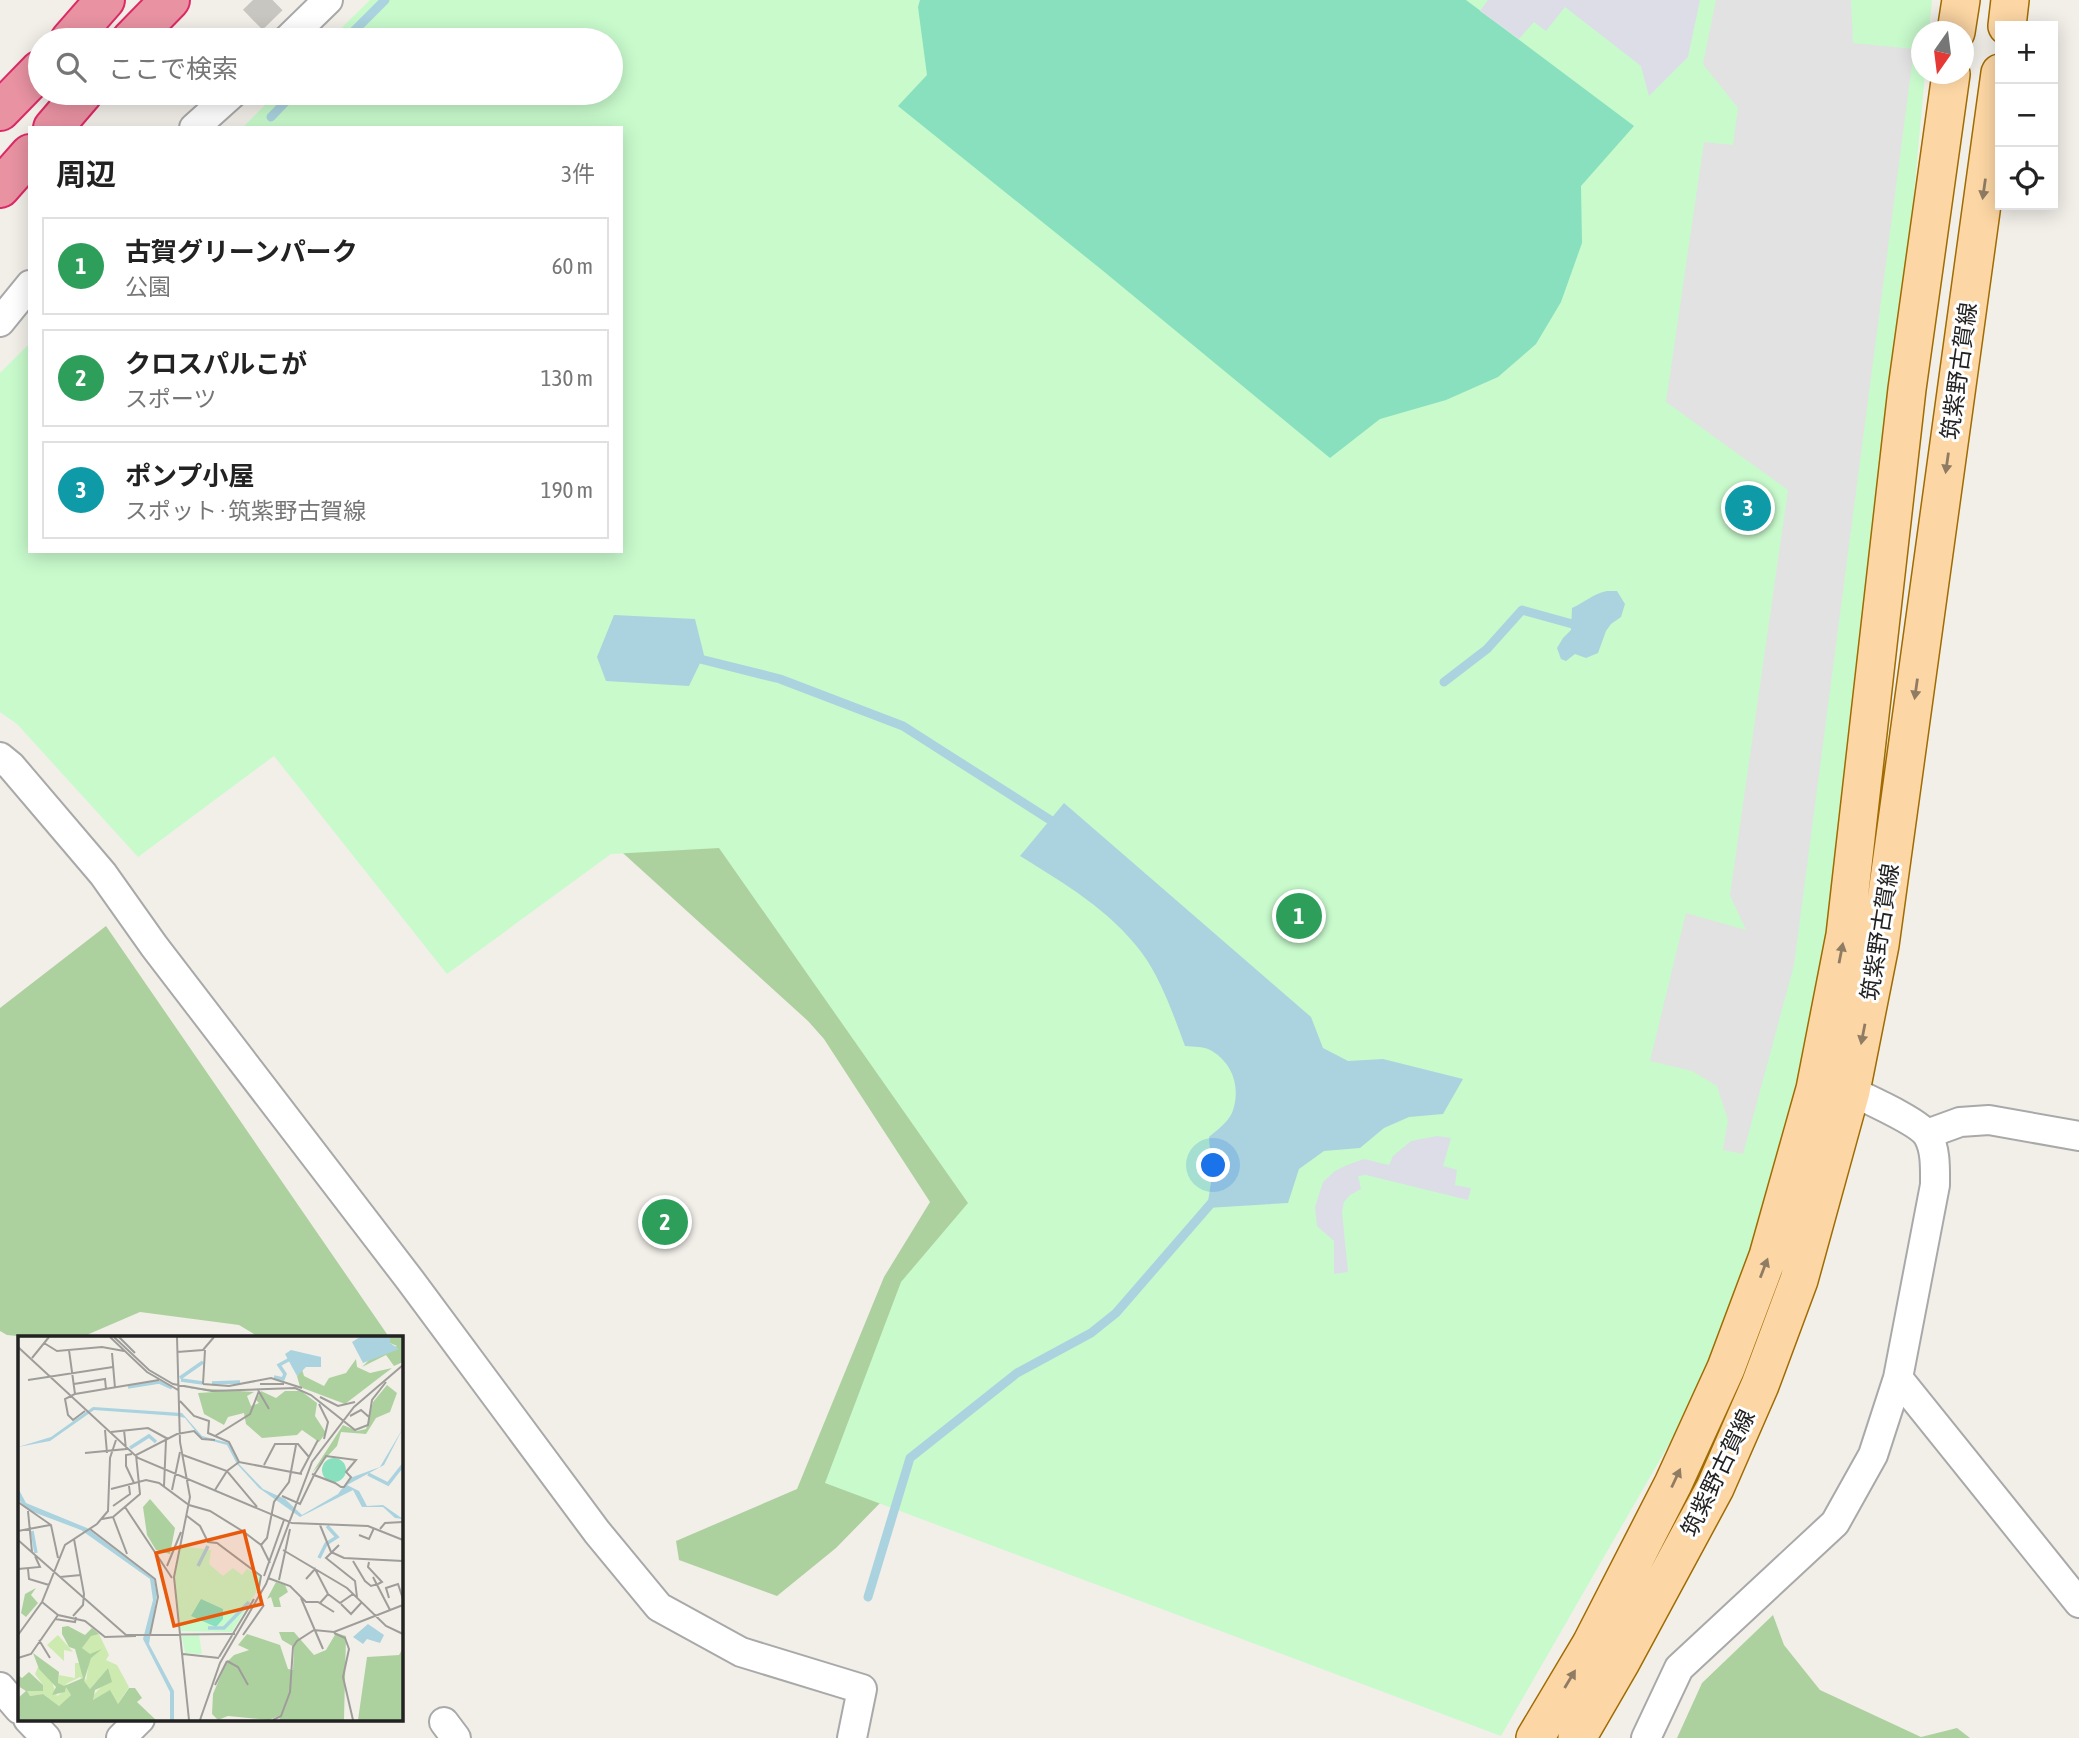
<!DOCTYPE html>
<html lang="ja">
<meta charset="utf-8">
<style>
:root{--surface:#fff;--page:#f2f2f2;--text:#222;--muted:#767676;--line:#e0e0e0;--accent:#111827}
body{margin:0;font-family:"Asap Condensed","Noto Sans JP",sans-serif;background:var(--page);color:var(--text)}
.controls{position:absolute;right:21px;top:21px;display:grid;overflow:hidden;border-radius:0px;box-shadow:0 4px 18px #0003}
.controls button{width:63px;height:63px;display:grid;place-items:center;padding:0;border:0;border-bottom:2px solid var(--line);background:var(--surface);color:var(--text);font:35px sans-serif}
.compass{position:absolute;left:1911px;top:21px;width:63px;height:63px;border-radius:50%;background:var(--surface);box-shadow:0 4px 18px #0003;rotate:194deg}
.you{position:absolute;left:1214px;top:1166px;width:24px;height:24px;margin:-18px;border:5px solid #fff;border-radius:50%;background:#1a73e8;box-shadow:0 0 0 10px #1a73e833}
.badge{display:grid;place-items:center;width:46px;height:46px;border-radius:50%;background:var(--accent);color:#fff;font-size:23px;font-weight:700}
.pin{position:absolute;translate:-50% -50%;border:4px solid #fff;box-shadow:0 2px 7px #0006}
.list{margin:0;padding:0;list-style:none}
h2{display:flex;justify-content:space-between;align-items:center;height:91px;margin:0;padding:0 28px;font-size:30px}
h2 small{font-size:23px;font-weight:400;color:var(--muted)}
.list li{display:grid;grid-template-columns:46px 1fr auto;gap:21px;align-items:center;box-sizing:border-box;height:98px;margin:0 14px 14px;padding:0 14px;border:2px solid var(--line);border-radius:0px}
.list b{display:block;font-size:26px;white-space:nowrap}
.list p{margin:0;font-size:23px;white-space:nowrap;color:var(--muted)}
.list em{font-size:23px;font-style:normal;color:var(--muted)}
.icon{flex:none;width:38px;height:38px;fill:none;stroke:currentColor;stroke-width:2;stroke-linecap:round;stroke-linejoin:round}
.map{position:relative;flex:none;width:2079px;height:1738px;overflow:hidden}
.search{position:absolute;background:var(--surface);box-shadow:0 4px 18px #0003;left:28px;top:28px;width:595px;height:77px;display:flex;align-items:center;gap:18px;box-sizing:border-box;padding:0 24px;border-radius:38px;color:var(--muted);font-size:26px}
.panel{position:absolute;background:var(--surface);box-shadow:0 4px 18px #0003;left:28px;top:126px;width:595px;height:427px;border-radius:0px}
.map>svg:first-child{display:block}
.forest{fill:#add19e}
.park{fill:#c8facc}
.pitch{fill:#88e0be}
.parking{fill:#e2e2e2}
.plaza{fill:#dddde8}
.water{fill:#aad3df}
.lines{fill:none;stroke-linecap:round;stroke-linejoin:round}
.stream{stroke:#aad3df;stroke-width:9}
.minor-tunnel{stroke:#c8c6c1;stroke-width:28;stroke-dasharray:28 14;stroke-linecap:butt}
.minor-casing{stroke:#a9a9a9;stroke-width:32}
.major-casing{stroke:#a06b00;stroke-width:40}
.highway-casing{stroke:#dc2a67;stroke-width:42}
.minor{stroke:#fff;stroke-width:28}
.major{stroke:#fcd6a4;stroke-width:37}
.highway{stroke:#e892a2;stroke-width:38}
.oneway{fill:#8f7c63}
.labels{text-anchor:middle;stroke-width:6;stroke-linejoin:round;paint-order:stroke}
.street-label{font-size:23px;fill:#222;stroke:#fff}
.inset-river{fill:none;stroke:#aad3df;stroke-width:3.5}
.inset-road{fill:none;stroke:#9f9d99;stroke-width:2}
.view{fill:#e8590c;fill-opacity:0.15;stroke:#e8590c;stroke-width:3.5}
.inset-edge{fill:none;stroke:#222;stroke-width:3.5}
</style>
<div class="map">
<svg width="2079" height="1738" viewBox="0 0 2079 1738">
<rect width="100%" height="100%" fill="#f2efe9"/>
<path class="forest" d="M 607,702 L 1074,1029 L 935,1447 L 836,1548 L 777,1596 L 679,1560 L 676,1541 L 797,1489 L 884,1277 L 930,1202 L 824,1039 L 808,1021 L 592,825 Z
M 106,926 L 389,1337 L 259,1337 L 239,1325 L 140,1312 L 82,1337 L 26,1337 L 7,1335 L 0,1331 L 0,1008 Z
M 1773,1615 L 1784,1645 L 1820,1690 L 1921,1737 L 1957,1728 L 1970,1738 L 1677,1738 L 1702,1683 Z"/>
<path class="park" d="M 370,0 L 1932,0 L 1929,31 L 1922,32 L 1922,74 L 1925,74 L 1894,410 L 1825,976 L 1723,1350 L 1501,1736 L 825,1483 L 901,1282 L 968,1203 L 719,848 L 611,854 L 447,974 L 274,756 L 138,857 L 17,724 L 0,712 L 0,373 L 30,343 L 30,551 L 621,551 L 621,128 L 242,128 L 277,93 L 611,93 L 611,40 L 329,40 Z"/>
<path class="pitch" d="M 920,0 L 1466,0 L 1634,126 L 1581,186 L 1582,243 L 1561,302 L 1536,344 L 1498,377 L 1446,400 L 1380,419 L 1330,458 L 1102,270 L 898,106 L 927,75 L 918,7 Z"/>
<path class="parking" d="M 1716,0 L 1851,0 L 1853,43 L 1914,49 L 1794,965 L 1743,1154 L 1723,1150 L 1728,1120 L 1717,1086 L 1692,1071 L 1650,1061 L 1686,913 L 1746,930 L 1730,895 L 1788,490 L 1666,402 L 1704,142 L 1733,145 L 1738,108 L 1703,64 Z"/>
<path class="plaza" d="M 1488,0 L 1700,0 L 1688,57 L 1649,96 L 1641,66 L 1565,7 L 1546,31 L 1534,22 L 1519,39 L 1480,11 Z
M 1437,1136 L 1451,1138 L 1443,1166 L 1457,1170 L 1455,1185 L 1471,1188 L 1468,1200 L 1366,1175 L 1358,1176 L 1361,1189 L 1350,1195 L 1344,1202 L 1342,1212 L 1348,1272 L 1334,1274 L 1334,1241 L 1317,1226 L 1315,1207 L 1323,1182 L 1335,1171 L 1347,1165 L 1364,1159 L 1389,1165 L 1393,1156 L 1411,1141 Z"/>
<path class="water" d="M 1607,591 L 1617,591 L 1625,604 L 1621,617 L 1611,624 L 1606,631 L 1598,653 L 1586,658 L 1575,654 L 1566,661 L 1561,659 L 1557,648 L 1563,638 L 1571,630 L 1572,608 C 1585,602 1593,594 1607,591 Z
M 614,615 L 695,619 L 704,655 L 689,686 L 606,681 L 597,657 Z
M 1064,803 L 1311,1017 L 1323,1048 L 1348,1061 L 1383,1059 L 1463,1079 L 1443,1114 L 1409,1117 L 1384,1128 L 1360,1148 L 1324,1151 L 1299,1169 L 1288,1203 L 1207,1208 L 1212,1176 L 1209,1137 C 1216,1131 1228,1122 1232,1113 C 1241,1090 1234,1064 1212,1051 C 1205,1046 1193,1047 1185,1046 C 1173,1014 1162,981 1142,953 C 1111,911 1064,883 1020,856 Z"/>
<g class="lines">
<path class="stream" d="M 345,40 L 385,0
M 271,117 L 294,93
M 692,657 L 780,679 L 903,726 L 1058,825
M 1444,682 L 1487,649 L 1522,610 L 1576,625
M 868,1597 L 910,1458 L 1017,1373 L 1091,1333 L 1116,1313 L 1214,1200"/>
<path class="minor-tunnel" d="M 253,0 L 290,38"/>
<g class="minor-casing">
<path id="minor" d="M 287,40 L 328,0
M 194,128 L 233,93
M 0,322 L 30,285
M 0,757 L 11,766 L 103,874 L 154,946 L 410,1280 L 597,1532 L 659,1607 L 741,1652 L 862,1689 L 852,1738
M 1851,1091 C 1867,1099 1920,1122 1928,1136 C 1936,1150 1935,1169 1935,1185 L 1898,1378 L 2079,1603
M 1927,1134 L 1960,1122 L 1989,1120 L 2079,1136
M 0,1687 L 19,1709
M 28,1719 L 46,1738
M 444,1722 L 456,1738
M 121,1738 L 140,1719
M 1646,1738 L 1679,1668 L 1835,1523 L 1873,1455 L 1898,1378"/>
</g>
<g class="major-casing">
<path id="major" d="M 2007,26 L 2010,0
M 1956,32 L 1961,0
M 1535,1738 L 1591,1644 L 1673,1484 L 1726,1368 L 1768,1256 L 1815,1089 L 1845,935 L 1907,389 L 1951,74
M 1577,1738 L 1621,1662 L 1715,1488 L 1760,1385 L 1799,1280 L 1851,1091 L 1880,945 L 2000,73"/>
</g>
<g class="highway-casing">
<path id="highway" d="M 70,40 L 105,0
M 131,40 L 170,0
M 0,111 L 40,70
M 53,128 L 83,93
M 0,188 L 30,154"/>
</g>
<use href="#minor" class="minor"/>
<use href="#major" class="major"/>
<use href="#highway" class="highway"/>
</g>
<defs><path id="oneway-solid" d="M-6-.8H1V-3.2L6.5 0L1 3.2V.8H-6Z" transform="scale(1.75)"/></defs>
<g class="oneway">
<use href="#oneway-solid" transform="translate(1984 189) rotate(98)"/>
<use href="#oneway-solid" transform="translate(1947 463) rotate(98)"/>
<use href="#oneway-solid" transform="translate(1916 689) rotate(98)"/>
<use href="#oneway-solid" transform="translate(1841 953) rotate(-79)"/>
<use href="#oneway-solid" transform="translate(1863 1034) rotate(101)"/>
<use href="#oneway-solid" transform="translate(1764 1268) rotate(-69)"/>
<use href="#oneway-solid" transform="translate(1676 1478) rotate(-65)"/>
<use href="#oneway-solid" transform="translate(1570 1679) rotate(-59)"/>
</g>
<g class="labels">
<g class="street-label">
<text transform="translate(1959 371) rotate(-82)" y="8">筑紫野古賀線</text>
<text transform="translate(1880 932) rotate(-81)" y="8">筑紫野古賀線</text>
<text transform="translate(1718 1473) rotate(-64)" y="8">筑紫野古賀線</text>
</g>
</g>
<g transform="translate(18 1336)">
<rect width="385" height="385" fill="#f2efe9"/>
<path d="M 81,298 L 91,319 L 88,324 L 99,329 L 111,351 L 100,368 L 90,359 L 78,365 L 73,362 L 90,343 L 90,332 L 72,353 L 62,341 L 48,348 L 53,359 L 41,370 L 25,358 L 12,360 L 8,355 L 25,349 L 17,338 L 20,331 L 32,340 L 39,360 L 48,354 L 40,347 L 41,339 L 57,342 L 57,327 L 61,327 L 68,345 L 72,319 L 64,312 L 73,299 ZM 40,299 L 55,316 L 46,314 L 46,325 L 29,309 Z" fill="#cdebb0"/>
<path d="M 372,1 L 385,1 L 385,26 L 376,30 L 368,19 L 344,31 L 356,19 L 379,10 L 372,7 ZM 338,23 L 339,31 L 352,37 L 374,32 L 327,68 L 282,51 L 279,40 L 284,33 L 286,40 L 306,50 L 311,42 L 328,37 ZM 369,49 L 379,57 L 372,76 L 358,82 L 348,98 L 323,96 L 319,110 L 294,137 L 325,89 L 339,95 L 348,93 L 355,66 ZM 164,51 L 236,56 L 229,60 L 233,70 L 241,67 L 238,64 L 243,55 L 258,62 L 267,55 L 283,55 L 299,67 L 297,80 L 308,97 L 301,106 L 284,94 L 279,99 L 244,102 L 228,88 L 226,77 L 210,81 L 206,89 L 186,78 L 180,57 L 197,56 ZM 132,163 L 157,192 L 152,218 L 138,214 L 129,199 L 125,171 ZM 258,246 L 267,249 L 270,256 L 261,262 L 263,271 L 256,271 L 253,261 L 249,263 ZM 18,252 L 13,259 L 20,267 L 8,281 L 3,277 L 7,258 ZM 50,290 L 67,299 L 74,292 L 81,298 L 73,300 L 64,312 L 72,318 L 84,313 L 73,322 L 66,345 L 72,353 L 90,332 L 94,346 L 77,354 L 75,364 L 92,354 L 100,368 L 111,352 L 117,352 L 124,362 L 119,366 L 138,384 L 0,384 L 0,362 L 8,355 L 0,350 L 0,339 L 4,342 L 11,336 L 25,349 L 25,355 L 9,355 L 12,360 L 25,358 L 41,370 L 53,359 L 48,351 L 47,356 L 34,359 L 38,351 L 21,333 L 15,317 L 41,336 L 40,347 L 46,350 L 65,342 L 57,313 L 51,311 L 44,298 L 44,291 ZM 261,296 L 276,296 L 296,319 L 308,314 L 318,297 L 328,300 L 326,384 L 261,384 L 263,379 L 251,384 L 210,380 L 200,384 L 194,378 L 195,358 L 208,327 L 216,319 L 231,314 L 220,309 L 229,298 L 262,309 L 270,333 L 275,334 L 276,311 L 264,304 ZM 385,312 L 385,384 L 340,384 L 349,321 L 381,319 Z" fill="#add19e"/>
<path d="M 162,210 L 193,214 L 191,228 L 205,240 L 215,232 L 224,239 L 229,233 L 243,240 L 241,251 L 214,296 L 163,295 L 156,246 ZM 181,299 L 184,318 L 167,317 L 164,300 Z" fill="#c8facc"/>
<path d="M304 134a12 12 0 1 1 24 0a12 12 0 1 1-24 0ZM 183,263 L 205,273 L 205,283 L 198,291 L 173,280 Z" fill="#88e0be"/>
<path d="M 342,1 L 372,1 L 372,7 L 381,13 L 345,27 L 334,6 ZM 273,14 L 303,21 L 303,31 L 288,31 L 279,40 L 267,18 ZM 75,71 L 164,77 L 184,100 L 211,107 L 221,128 L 245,153 L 267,163 L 284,179 L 320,158 L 332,142 L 362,131 L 385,92 L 366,129 L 329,149 L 341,155 L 349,170 L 365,169 L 385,183 L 377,182 L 365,171 L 344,171 L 335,154 L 282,181 L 241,152 L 219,128 L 209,109 L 183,102 L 167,82 L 159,80 L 76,74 L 32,105 L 0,111 L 33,101 ZM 0,152 L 8,167 L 69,192 L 136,243 L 139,259 L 131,308 L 156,355 L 156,384 L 152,384 L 152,356 L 125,303 L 135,264 L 132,243 L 63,194 L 10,174 L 0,163 ZM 350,288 L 366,299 L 362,307 L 349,303 L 345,308 L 335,301 Z" fill="#aad3df"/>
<path class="inset-river" d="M 256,41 L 265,43 L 267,38 L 261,29 L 272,23M 162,42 L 185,26M 163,44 L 185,47M 194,47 L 222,46M 110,51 L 141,46 L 154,52M 112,112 L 131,100 L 138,106M 350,138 L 370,148 L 385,129M 14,195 L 18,217M 301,222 L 308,208 L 319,201 L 309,190M 180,230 L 190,210M 190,292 L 206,292 L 231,266"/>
<path class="inset-road" d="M 92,1 L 129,36 L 160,54M 96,1 L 131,34 L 155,48 L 194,55 L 277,52 L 293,59 L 337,94 L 350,89 L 354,64 L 368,46M 101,1 L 117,17M 159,1 L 162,106 L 172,161 L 156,241 L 171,384M 26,7 L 39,15 L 84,11 L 106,15M 0,11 L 120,122 L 274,187 L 350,190 L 385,204M 51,14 L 57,58 L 47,63 L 50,79 L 55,84 L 67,75M 159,16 L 185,14 L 196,1M 94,17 L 97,52M 14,22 L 31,1M 10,44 L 95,31M 56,48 L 87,43 L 88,53M 185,48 L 211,50 L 253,42 L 284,52M 185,48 L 187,14M 242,48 L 266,48M 240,54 L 251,73M 57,58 L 141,44M 302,61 L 320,70 L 337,66M 162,65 L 176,80 L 191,85 L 190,97 L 211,106 L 221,126M 301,68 L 310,86 L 306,103M 332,80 L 343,74 L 351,81M 87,94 L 89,117M 93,96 L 130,92 L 150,103M 197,100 L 232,78 L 241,55M 67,117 L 108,113 L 106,94M 114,118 L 108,119 L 108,130 L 116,147M 165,119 L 209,135 L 239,171M 246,129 L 257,108 L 280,108 L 291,121M 282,138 L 300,104M 146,150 L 148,104M 93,153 L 128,144 L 141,147 L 171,169 L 192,175 L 226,196 L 243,209 L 252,227M 154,154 L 162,116M 197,154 L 209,135 L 221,126 L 284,138M 264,160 L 282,168 L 296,139 L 308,120 L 338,124 L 328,136 L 333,141 L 326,151 L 323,151 L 317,147 L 304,142 L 296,139 L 294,138M 0,166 L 33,189 L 40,222M 95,170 L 112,158 L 111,150M 107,171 L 154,242M 10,175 L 14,216M 169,180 L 182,190 L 190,206 L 199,207 L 243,240 L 240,257M 95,181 L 109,218M 84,183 L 95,181 L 122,158 L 118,119 L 159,98 L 176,95 L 184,103 L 197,104M 302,189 L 313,216 L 326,222 L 385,225M 72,193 L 137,243 L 140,261 L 132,299M 362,193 L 367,187 L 385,186M 0,195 L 32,189M 341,199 L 351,203 L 356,192M 0,204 L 108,299 L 217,298M 243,209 L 249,202 L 256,166 L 271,146 L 278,109M 321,209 L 308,222 L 337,245 L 339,261M 265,214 L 329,252 L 368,290 L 385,298M 335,225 L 347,245 L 353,250 L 360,248M 351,226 L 350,231 L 364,246 L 360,248M 149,230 L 163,196M 0,233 L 22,231 L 17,220M 10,233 L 11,243 L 31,249M 246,240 L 266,184M 42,241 L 63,239M 355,241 L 372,274M 250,242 L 272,250 L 288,266 L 300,266 L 316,276M 288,243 L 297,233 L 310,258M 261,244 L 272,193M 283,262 L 305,313M 371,262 L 368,252 L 380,248 L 385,263M 24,266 L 40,279 L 67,285 L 87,301 L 118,300M 302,267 L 310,258 L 322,267 L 335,258M 323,268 L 333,278 L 344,266M 55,280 L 65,269 L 66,258 L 56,203M 37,283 L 57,286 L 58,281M 316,297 L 327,302 L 331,313 L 325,341 L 335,384M 0,299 L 24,266 L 47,209 L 79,188 L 90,175 L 92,122 L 98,104M 225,299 L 246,269M 21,304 L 32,322M 165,318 L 201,322M 201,321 L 236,263M 0,322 L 13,318 L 40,279M 209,325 L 220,331 L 230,349M 197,349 L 209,325M 182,384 L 202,327 L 248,248 L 294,126 L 336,71 L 385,29M 255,384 L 263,380 L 272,356 L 275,311 L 279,305 L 296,294 L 316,296 L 385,269"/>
<path class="view" d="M 226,195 L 244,268 L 156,290 L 138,217 Z"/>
<rect width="385" height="385" class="inset-edge"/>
</g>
</svg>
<div class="controls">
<button>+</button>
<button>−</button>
<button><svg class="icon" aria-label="locate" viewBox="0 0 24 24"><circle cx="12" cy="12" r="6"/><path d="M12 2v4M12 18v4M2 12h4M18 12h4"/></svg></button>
</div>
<svg class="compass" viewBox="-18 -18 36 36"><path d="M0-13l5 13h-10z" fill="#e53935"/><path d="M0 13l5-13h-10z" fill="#767676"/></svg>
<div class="you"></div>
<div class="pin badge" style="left:1299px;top:916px;background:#2e9e5b">1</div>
<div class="pin badge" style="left:665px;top:1222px;background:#2e9e5b">2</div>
<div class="pin badge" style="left:1748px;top:508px;background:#0f9aa8">3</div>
<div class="search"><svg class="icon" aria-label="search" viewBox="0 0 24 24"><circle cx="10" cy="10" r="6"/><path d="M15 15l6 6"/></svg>ここで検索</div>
<section class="panel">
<h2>周辺<small>3件</small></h2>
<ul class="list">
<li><span class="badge" style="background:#2e9e5b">1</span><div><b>古賀グリーンパーク</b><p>公園</p></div><em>60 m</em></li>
<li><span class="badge" style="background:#2e9e5b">2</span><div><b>クロスパルこが</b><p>スポーツ</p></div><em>130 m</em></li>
<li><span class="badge" style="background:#0f9aa8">3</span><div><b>ポンプ小屋</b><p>スポット · 筑紫野古賀線</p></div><em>190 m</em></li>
</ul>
</section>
</div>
